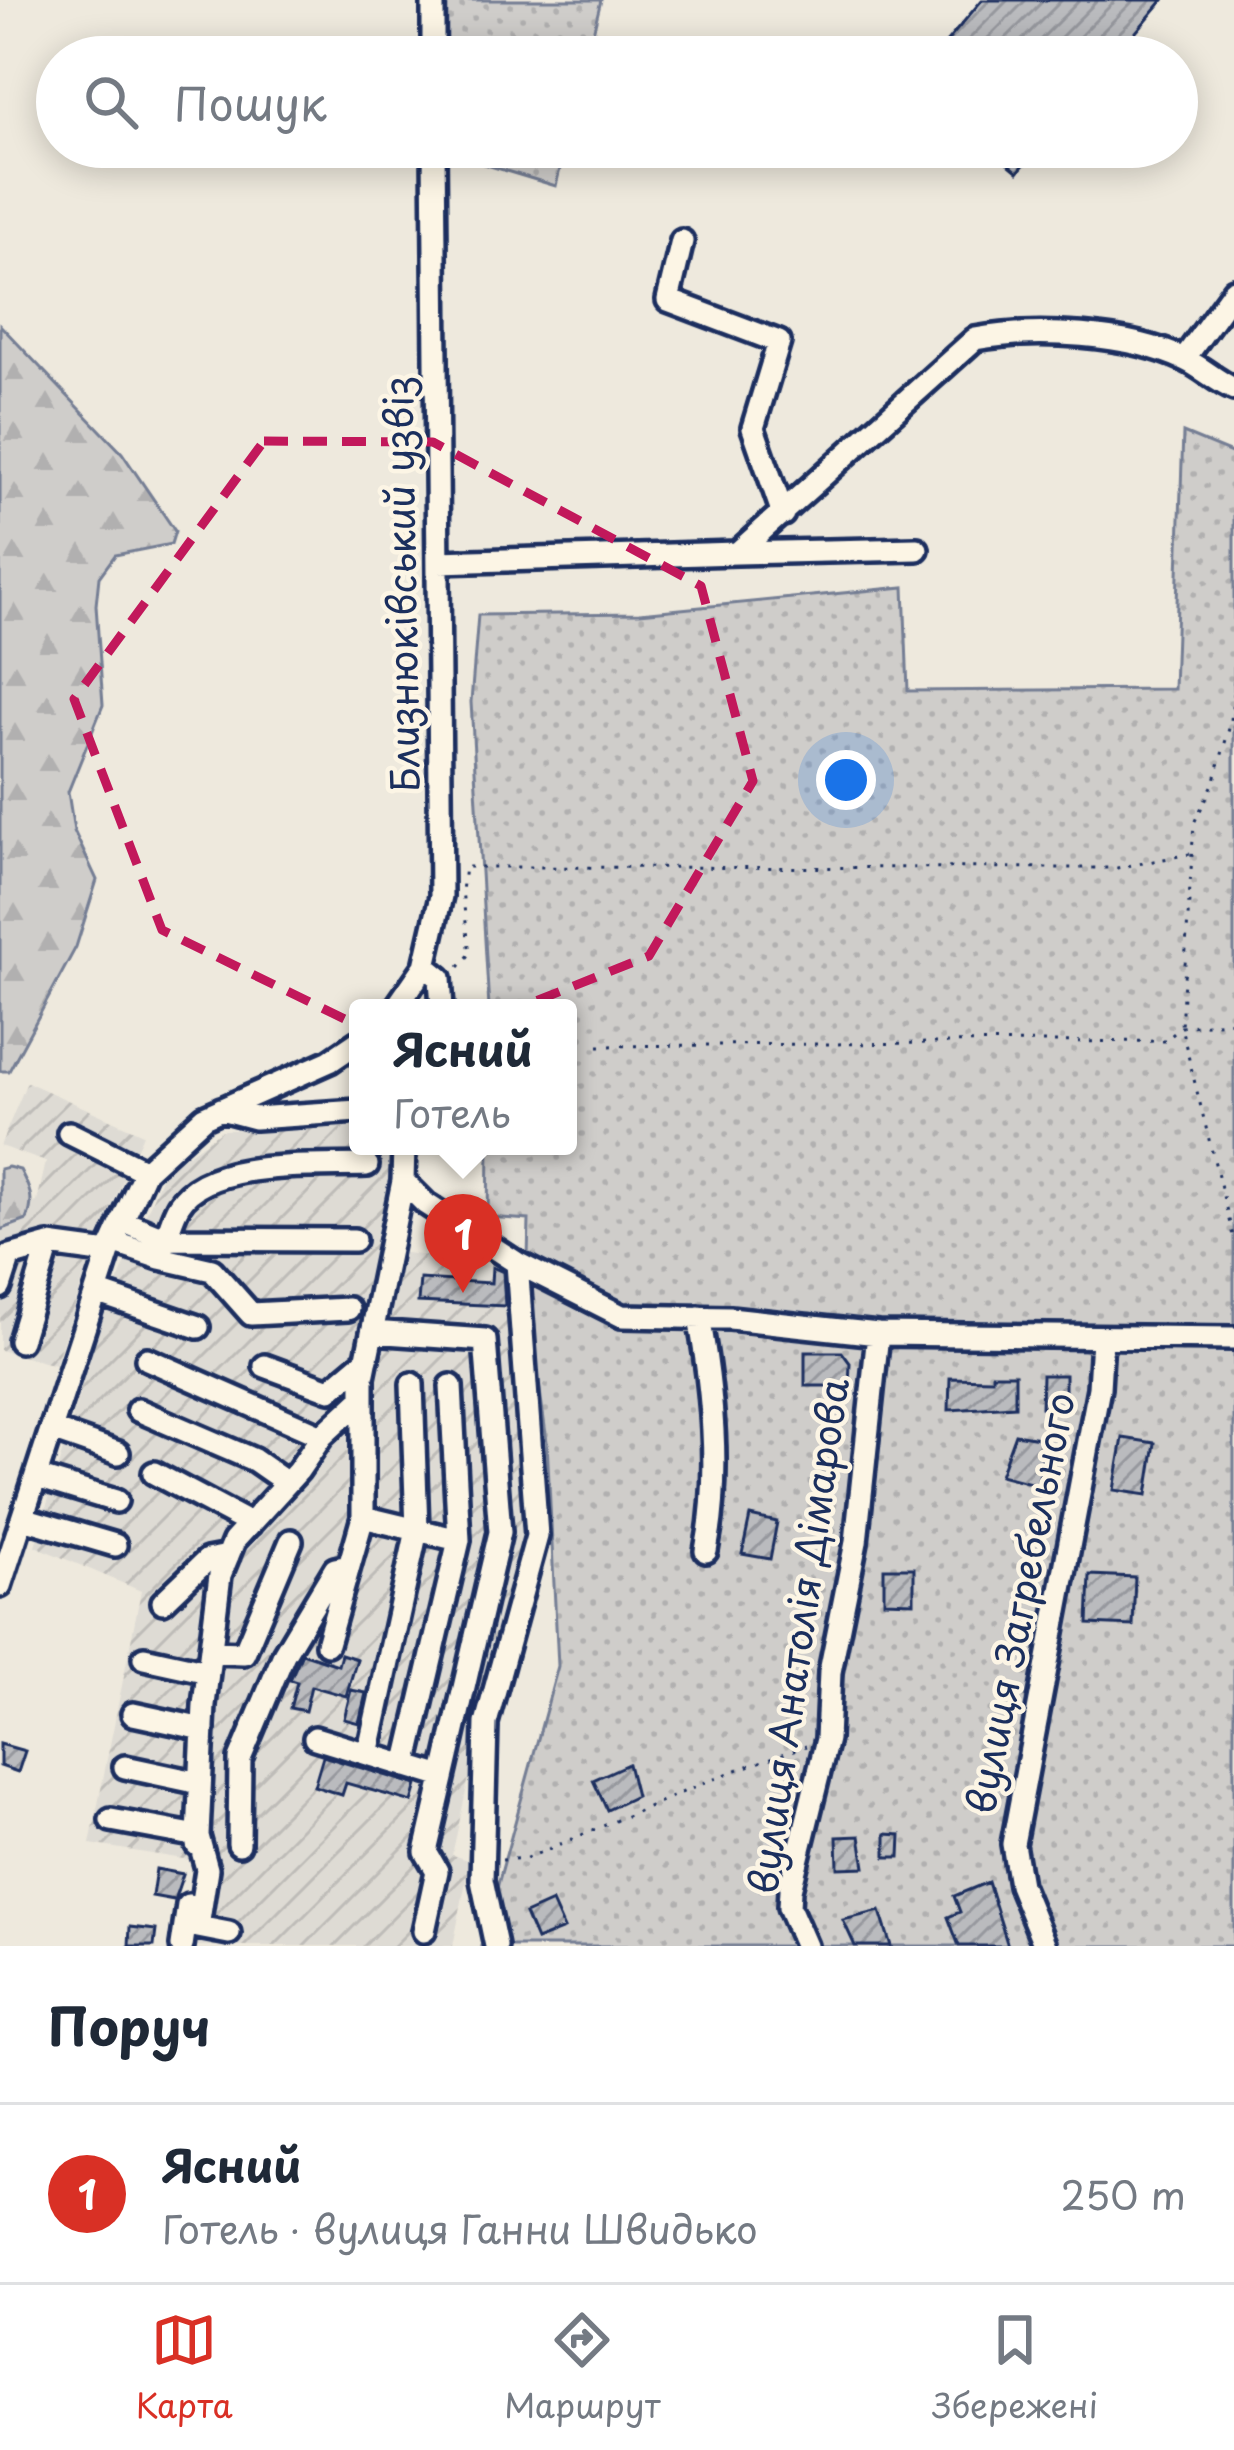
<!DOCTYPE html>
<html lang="uk">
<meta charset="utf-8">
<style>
:root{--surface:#fff;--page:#f2f2f3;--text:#1f2937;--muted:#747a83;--line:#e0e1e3;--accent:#d93025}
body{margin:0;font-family:"Playpen Sans",sans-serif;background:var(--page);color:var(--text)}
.you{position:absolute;left:846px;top:780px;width:42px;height:42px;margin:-30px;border:9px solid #fff;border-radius:50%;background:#1a73e8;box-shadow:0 0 0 18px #1a73e833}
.badge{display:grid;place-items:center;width:78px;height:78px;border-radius:50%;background:var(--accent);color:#fff;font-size:39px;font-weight:700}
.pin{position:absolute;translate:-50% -99px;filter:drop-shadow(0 3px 6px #0008)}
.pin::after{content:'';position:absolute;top:63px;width:42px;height:36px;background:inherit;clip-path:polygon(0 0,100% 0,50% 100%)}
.popup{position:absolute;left:349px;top:999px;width:228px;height:156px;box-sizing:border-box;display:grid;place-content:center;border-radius:12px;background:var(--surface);filter:drop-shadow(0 3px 9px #0005);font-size:39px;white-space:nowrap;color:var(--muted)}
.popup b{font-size:45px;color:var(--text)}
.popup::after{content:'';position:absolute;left:50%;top:100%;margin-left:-24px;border:24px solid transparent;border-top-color:var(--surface)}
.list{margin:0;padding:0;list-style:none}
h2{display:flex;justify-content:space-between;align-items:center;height:156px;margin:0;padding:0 48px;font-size:51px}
h2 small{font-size:39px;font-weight:400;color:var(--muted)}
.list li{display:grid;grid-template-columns:78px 1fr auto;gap:36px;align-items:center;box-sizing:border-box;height:180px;padding:0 48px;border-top:3px solid var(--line)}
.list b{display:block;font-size:45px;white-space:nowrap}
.list p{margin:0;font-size:39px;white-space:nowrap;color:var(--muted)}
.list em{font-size:39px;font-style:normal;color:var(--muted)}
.icon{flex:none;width:66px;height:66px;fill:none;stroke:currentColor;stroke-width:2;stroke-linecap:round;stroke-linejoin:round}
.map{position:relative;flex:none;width:1234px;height:1946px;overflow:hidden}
.search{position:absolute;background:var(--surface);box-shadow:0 6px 30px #0003;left:36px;right:36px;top:36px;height:132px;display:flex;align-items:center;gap:30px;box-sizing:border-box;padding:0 42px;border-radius:66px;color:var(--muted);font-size:45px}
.sheet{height:336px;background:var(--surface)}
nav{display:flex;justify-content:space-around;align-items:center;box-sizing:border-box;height:168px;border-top:3px solid var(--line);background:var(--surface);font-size:33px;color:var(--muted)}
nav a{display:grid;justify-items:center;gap:6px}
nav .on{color:var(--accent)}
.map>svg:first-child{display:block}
.industrial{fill:url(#industrial-furrows)}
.grass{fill:url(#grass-dots);stroke:#757e94;stroke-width:3}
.forest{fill:url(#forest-firs);stroke:#757e94;stroke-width:3}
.building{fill:url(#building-hatch);stroke:#1b2f5e;stroke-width:3}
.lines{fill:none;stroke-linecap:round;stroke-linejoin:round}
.minor-casing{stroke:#1b2f5e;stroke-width:30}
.path{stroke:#1b2f5e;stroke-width:3;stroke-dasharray:3 9;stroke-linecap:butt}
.minor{stroke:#fcf5e5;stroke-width:21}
.marked{fill:none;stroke:#c2185b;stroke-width:9;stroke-dasharray:24 15;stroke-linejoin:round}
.labels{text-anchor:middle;stroke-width:9;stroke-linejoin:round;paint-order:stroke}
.street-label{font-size:39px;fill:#1b2f5e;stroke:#fcf5e5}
</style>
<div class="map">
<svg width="1234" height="1946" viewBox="0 0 1234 1946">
<defs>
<pattern id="industrial-furrows" width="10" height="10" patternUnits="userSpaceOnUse" patternTransform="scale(3)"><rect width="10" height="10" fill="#dedbd4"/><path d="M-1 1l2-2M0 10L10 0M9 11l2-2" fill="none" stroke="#bebcb8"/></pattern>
<pattern id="grass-dots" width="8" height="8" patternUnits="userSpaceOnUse" patternTransform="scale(3)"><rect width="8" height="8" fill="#cfcdca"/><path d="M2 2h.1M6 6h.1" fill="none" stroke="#b1b0b0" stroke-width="1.8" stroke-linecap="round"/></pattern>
<pattern id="forest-firs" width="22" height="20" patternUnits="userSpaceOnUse" patternTransform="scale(3)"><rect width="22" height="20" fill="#cfcdca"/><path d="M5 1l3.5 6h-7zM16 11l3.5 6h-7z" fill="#b1b0b0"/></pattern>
<pattern id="building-hatch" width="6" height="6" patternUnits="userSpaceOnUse" patternTransform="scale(3)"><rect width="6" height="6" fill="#babbbe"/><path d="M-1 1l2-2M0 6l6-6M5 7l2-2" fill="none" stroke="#96989e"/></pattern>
</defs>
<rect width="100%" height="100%" fill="#eee9dd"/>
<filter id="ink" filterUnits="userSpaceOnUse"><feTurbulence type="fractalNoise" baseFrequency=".00833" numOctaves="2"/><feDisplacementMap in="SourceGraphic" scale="24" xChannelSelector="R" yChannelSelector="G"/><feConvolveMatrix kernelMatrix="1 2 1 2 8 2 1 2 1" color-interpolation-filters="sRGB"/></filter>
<g filter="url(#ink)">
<path class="industrial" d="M 27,1082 L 143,1134 L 96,1242 L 55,1365 L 0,1350 L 0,1215 L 37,1202 L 46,1162 L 0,1146 Z
M 358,1127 L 358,1146 L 393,1146 L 402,1223 L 399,1252 L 508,1268 L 523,1533 L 452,1855 L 470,1861 L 453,1946 L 188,1946 L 202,1862 L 90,1844 L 141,1591 L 35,1546 L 98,1329 L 164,1171 L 222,1130 Z"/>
<path class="grass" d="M 447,0 L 601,0 L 587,57 L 447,57 Z
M 452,147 L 565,147 L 556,186 L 460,157 Z
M 1183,433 L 1234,454 L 1234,1946 L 481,1946 L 558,1666 L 547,1442 L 527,1296 L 529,1220 L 488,1217 L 489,1146 L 568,1146 L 568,1008 L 489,1008 L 471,702 L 478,615 L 640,613 L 904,587 L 908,691 L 1174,689 Z"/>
<path class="forest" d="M 0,325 L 122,453 L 175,531 L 171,544 L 115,555 L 99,577 L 96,605 L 103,705 L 68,792 L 74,831 L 97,880 L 76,947 L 9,1071 L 0,1071 Z
M 8,1167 L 20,1170 C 30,1189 35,1199 27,1220 L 0,1230 L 0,1169 Z"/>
<path class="building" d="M 982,0 L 1163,0 L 1115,57 L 934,57 Z
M 988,147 L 1039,147 L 1018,172 Z
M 492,1267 L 503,1272 L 505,1306 L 418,1302 L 420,1279 L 491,1283 Z
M 805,1352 L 842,1352 L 850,1363 L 849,1386 L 805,1386 Z
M 992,1374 L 1015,1374 L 1015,1406 L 949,1410 L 950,1378 L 992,1379 Z
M 1042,1375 L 1065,1375 L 1065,1407 L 1041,1407 Z
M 1015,1434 L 1045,1439 L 1038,1485 L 1000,1475 Z
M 1123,1438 L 1155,1443 L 1147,1495 L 1114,1490 Z
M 750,1516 L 777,1522 L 770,1559 L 742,1554 Z
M 884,1568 L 914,1568 L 914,1602 L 884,1601 Z
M 1090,1575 L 1135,1577 L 1133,1626 L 1088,1624 Z
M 302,1653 L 338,1665 L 341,1654 L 357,1659 L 346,1696 L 311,1686 L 305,1711 L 290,1708 L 297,1682 L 290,1680 Z
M 351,1690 L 366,1693 L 359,1723 L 344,1719 Z
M 0,1744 L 25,1751 L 18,1772 L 0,1766 Z
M 323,1756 L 417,1785 L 412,1802 L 346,1783 L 342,1795 L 314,1786 Z
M 628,1764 L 636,1796 L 607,1810 L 593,1780 Z
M 886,1834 L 901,1835 L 900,1857 L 886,1857 Z
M 860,1836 L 865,1867 L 838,1868 L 837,1837 Z
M 156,1869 L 183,1874 L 174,1900 L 152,1896 Z
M 988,1882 L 1008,1946 L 959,1946 L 948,1917 L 960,1912 L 954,1896 Z
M 552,1902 L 564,1929 L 536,1940 L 525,1914 Z
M 880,1911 L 891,1946 L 855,1946 L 843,1920 Z
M 130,1927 L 156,1930 L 154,1946 L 129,1946 Z"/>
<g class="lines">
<g class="minor-casing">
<path id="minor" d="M 433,0 L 433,57
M 682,241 L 668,300 L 779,342 L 753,428 L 783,514
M 1184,359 L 1234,290
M 737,553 L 917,549
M 438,562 L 737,553 L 975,339 C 1035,328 1130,333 1186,360 C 1203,368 1217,382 1234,389
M 425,966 L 440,978 L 442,1008
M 396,1008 L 425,966 L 441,896 L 434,147
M 221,1109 L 255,1118 L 358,1111
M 69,1133 L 145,1171
M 404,1146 L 403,1181 L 426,1204 L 517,1263 L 622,1316 L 730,1318 L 878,1334 L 1234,1338
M 122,1221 L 166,1239 L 354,1240
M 113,1242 L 160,1258 C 166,1241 170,1220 179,1205 C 208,1158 318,1167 367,1165
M 160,1258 L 212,1270 L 251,1314 L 348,1309
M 0,1287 L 10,1256 L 49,1245 L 108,1253
M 96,1292 L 198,1327
M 699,1317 C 713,1393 721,1475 706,1551
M 372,1332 L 485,1340 L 500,1532 L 426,1852 L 437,1871 L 424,1931
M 20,1341 L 49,1245
M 147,1359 L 322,1436
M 265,1366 L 330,1390 L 367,1359
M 138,1410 L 254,1460 L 287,1483
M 52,1430 L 118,1453
M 154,1473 L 250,1524
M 37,1477 L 116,1501
M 363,1517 L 459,1540
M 23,1518 L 115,1545
M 0,1586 L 111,1246 L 145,1171 L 204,1117 L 330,1061 L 358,1042
M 163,1602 L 207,1560 L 228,1556
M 327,1644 L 363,1517 L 363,1377 L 403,1181
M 211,1652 L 244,1653 L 291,1541
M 144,1658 L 208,1672
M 133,1714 L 203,1729
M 315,1738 L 443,1777
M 368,1754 L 417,1530 L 412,1384
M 406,1766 L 459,1540 L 451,1386
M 125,1767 L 200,1783
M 111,1820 L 198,1836 L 197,1845
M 239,1844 L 240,1759 L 284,1654 L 335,1569 L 349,1566
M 229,1933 L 198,1927 L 207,1869 L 198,1836 L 204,1705 L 220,1575 L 234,1541 L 298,1471 L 322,1436 L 363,1398
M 182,1946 L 188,1905
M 496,1946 L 482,1880 L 486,1723 L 537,1536 L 517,1263
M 806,1946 L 789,1907 L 790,1890 L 827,1739 L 830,1672 L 856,1542 L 878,1334
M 1045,1946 L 1020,1885 L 1013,1844 L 1099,1388 L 1102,1339"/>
</g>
<path class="path" d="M 1234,681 L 1231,721 L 1215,780 L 1194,823 L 1181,1027 L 1234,1240
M 459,967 L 470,954 L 462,891 L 465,867 L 1117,868 L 1190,854
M 598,1046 L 1165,1041 L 1181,1027 L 1234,1021
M 502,1860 L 527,1858 L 731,1772 L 806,1746"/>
<use href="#minor" class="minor"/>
</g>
</g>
<path class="marked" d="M 264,441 L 433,442 L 701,586 L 753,781 L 649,956 L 410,1051 L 162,930 L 74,699 Z"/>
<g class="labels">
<g class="street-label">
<text transform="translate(402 584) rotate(-91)" y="14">Близнюківський узвіз</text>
<text transform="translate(1021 1603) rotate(-79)" y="14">вулиця Загребельного</text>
<text transform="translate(799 1636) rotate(-82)" y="14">вулиця Анатолія Дімарова</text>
</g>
</g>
</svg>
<div class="you"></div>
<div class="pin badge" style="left:463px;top:1293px">1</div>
<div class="popup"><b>Ясний</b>Готель</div>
<div class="search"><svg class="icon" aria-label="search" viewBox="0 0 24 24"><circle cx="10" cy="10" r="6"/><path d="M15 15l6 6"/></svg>Пошук</div>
</div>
<section class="sheet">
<h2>Поруч<small></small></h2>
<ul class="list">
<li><span class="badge">1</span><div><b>Ясний</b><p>Готель · вулиця Ганни Швидько</p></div><em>250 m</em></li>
</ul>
</section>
<nav>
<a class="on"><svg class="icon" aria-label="map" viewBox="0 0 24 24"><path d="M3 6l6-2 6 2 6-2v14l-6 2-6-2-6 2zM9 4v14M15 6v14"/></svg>Карта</a>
<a><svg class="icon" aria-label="directions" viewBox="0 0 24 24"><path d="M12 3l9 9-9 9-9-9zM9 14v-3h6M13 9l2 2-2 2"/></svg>Маршрут</a>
<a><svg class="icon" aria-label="saved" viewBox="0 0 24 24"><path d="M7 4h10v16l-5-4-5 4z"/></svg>Збережені</a>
</nav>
